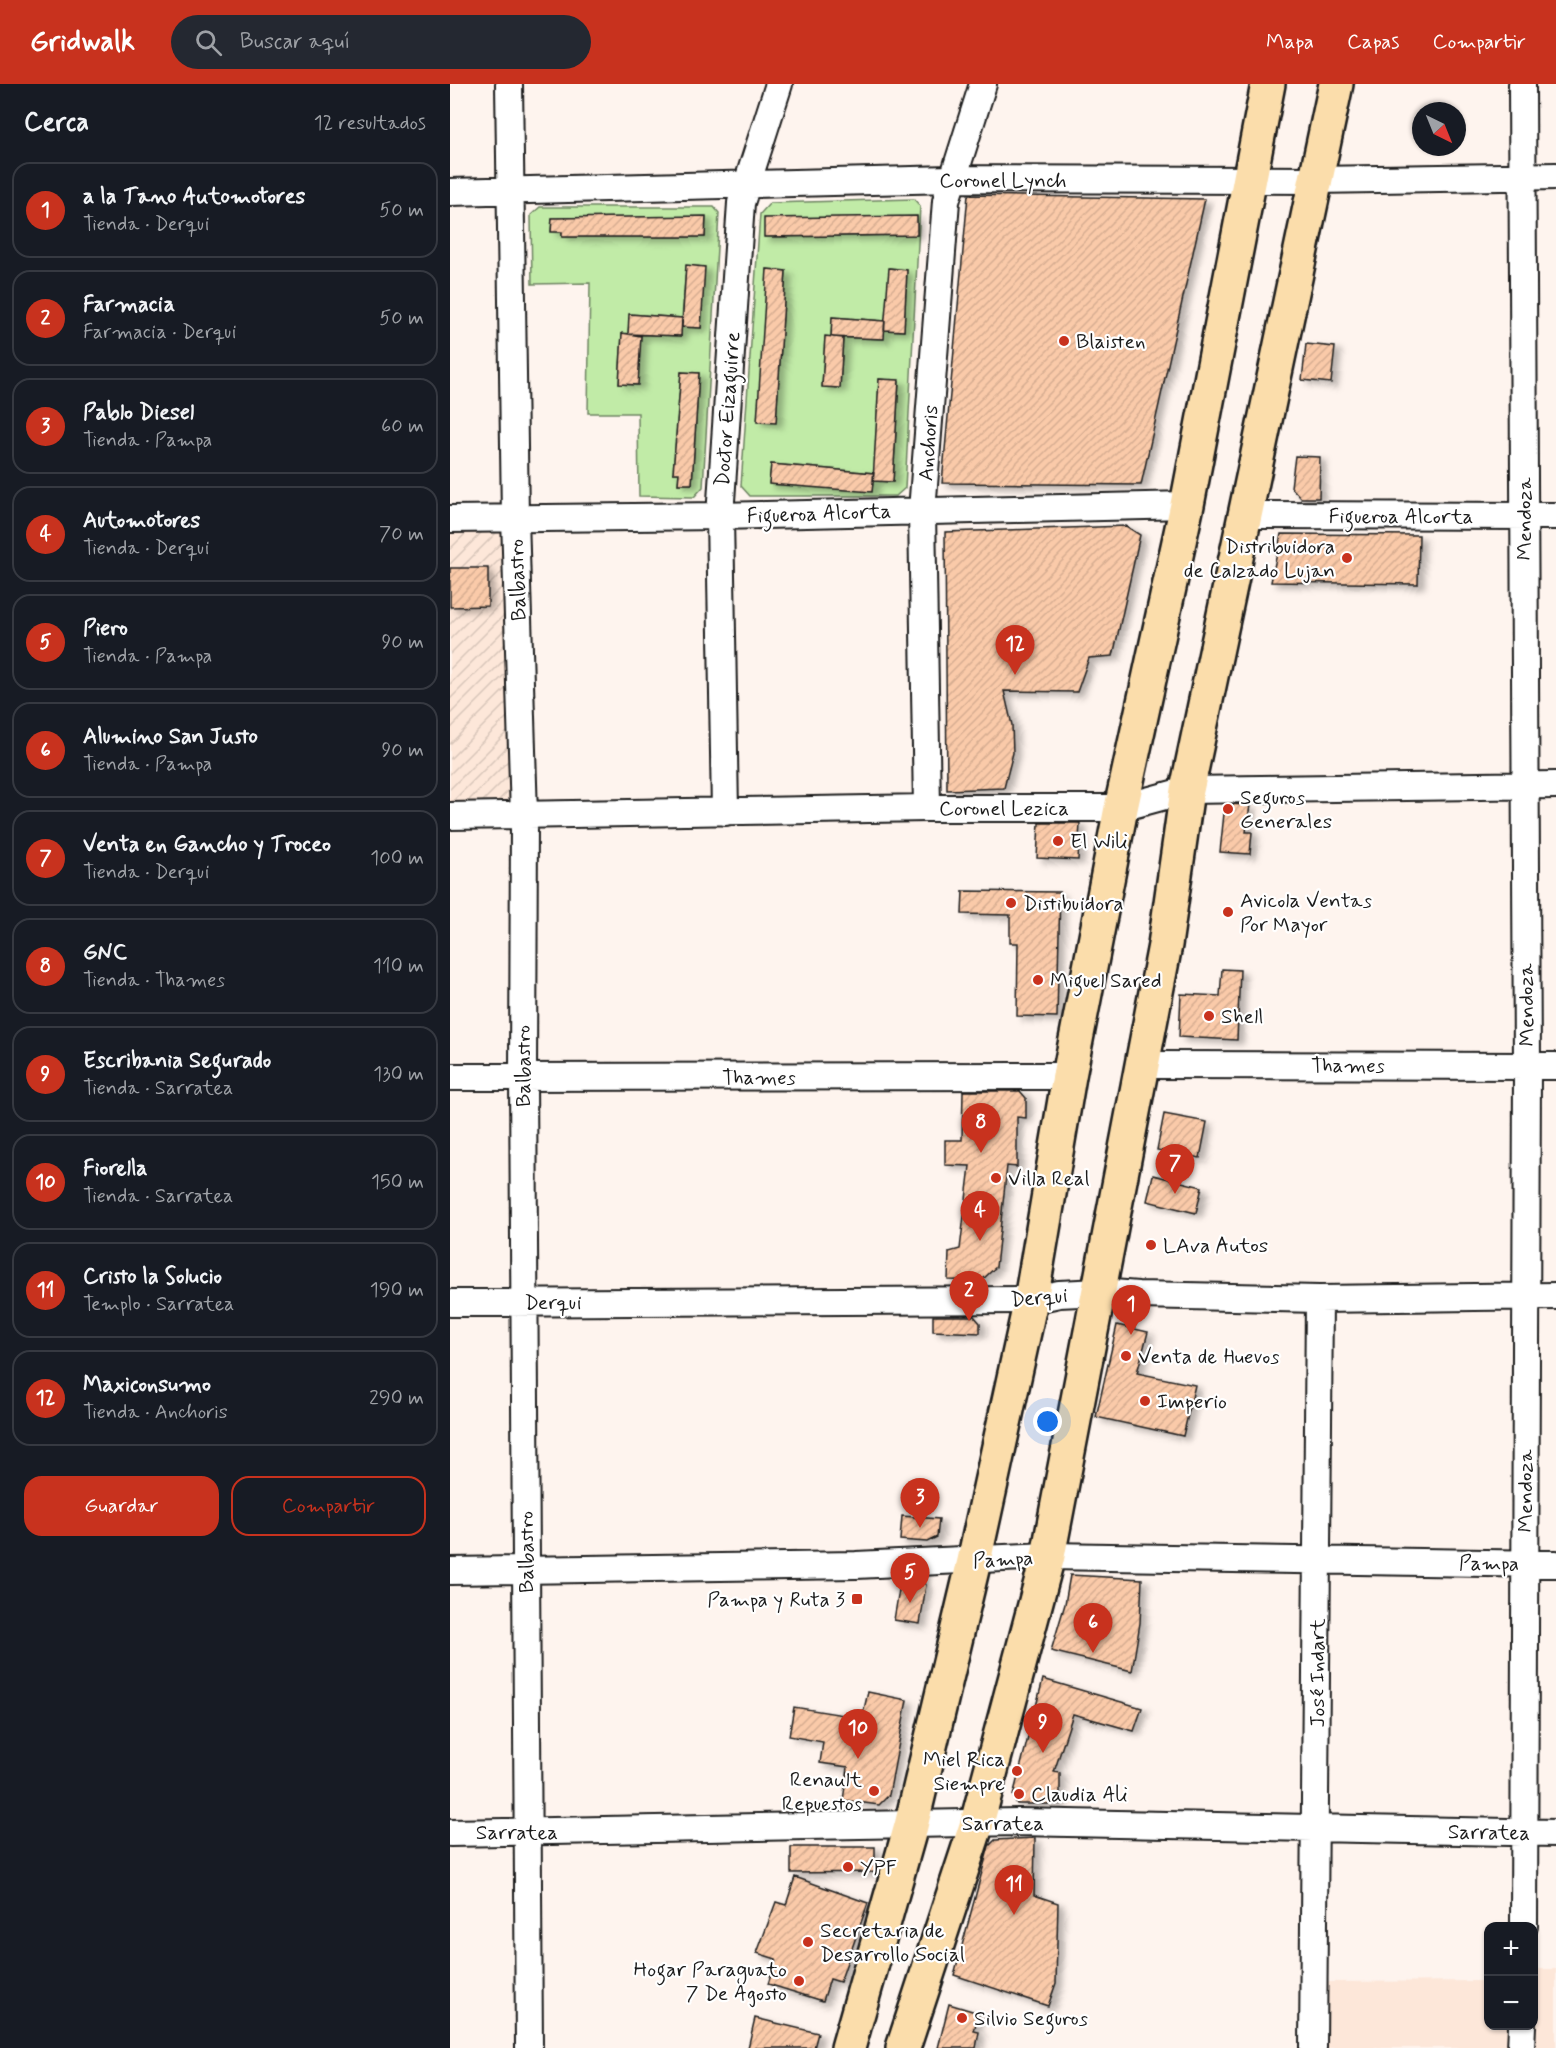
<!DOCTYPE html>
<html lang="es">
<meta charset="utf-8">
<style>
:root{--surface:#171b24;--page:#242831;--text:#f1f3f6;--muted:#9ea1a6;--line:#363941;--accent:#c8321e}
body{margin:0;font-family:Mynerve,sans-serif;background:var(--page);color:var(--text)}
.controls{position:absolute;right:18px;bottom:18px;display:grid;overflow:hidden;border-radius:12px;box-shadow:0 2px 4px #0004}
.controls button{width:54px;height:54px;display:grid;place-items:center;padding:0;border:0;border-bottom:2px solid var(--line);background:var(--surface);color:var(--text);font:30px sans-serif}
.compass{position:absolute;left:962px;top:18px;width:54px;height:54px;border-radius:50%;background:var(--surface);box-shadow:0 2px 4px #0004;rotate:137deg}
.you{position:absolute;left:598px;top:1338px;width:21px;height:21px;margin:-15px;border:4px solid #fff;border-radius:50%;background:#1a73e8;box-shadow:0 0 0 9px #1a73e833}
.badge{display:grid;place-items:center;width:39px;height:39px;border-radius:50%;background:var(--accent);color:#fff;font-size:20px;font-weight:700}
.pin{position:absolute;translate:-50% -50px;filter:drop-shadow(0 2px 3px #0008)}
.pin::after{content:'';position:absolute;top:32px;width:21px;height:18px;background:inherit;clip-path:polygon(0 0,100% 0,50% 100%)}
.list{margin:0;padding:0;list-style:none}
h2{display:flex;justify-content:space-between;align-items:center;height:78px;margin:0;padding:0 24px;font-size:26px}
h2 small{font-size:20px;font-weight:400;color:var(--muted)}
.list li{display:grid;grid-template-columns:39px 1fr auto;gap:18px;align-items:center;box-sizing:border-box;height:96px;margin:0 12px 12px;padding:0 12px;border:2px solid var(--line);border-radius:18px}
.list b{display:block;font-size:22px;white-space:nowrap}
.list p{margin:0;font-size:20px;white-space:nowrap;color:var(--muted)}
.list em{font-size:20px;font-style:normal;color:var(--muted)}
.actions{display:flex;gap:12px;padding:18px 24px}
.actions a{flex:1;padding:14px 0;border:2px solid var(--accent);border-radius:18px;text-align:center;font-size:21px;color:var(--accent)}
.actions .main{background:var(--accent);color:#fff}
.icon{flex:none;width:33px;height:33px;fill:none;stroke:currentColor;stroke-width:2;stroke-linecap:round;stroke-linejoin:round}
.map{position:relative;flex:none;width:1106px;height:1964px;overflow:hidden}
header{display:flex;align-items:center;gap:36px;box-sizing:border-box;height:84px;padding:0 30px;background:var(--accent);color:#fff}
header strong{font-size:28px}
nav{display:flex;gap:33px;margin-inline-start:auto;font-size:21px}
.search{width:420px;height:54px;background:var(--page);display:flex;align-items:center;gap:15px;box-sizing:border-box;padding:0 21px;border-radius:33px;color:var(--muted);font-size:22px}
main{display:flex}
aside{flex:1;background:var(--surface)}
.map>svg:first-child{display:block}
.built{fill:#fde7d9}
.industrial{fill:url(#industrial-furrows)}
.green{fill:#c1eba7;stroke:#6e8462;stroke-width:1.5;fill-rule:evenodd}
.building{fill:url(#building-hatch);stroke:#1c1c1c;stroke-width:1.5;filter:url(#shadow)}
.lines{fill:none;stroke-linecap:round;stroke-linejoin:round}
.minor-casing{stroke:#1c1c1c;stroke-width:30}
.highway-casing{stroke:#1c1c1c;stroke-width:38}
.minor{stroke:#fff;stroke-width:26}
.highway{stroke:#fbddab;stroke-width:33}
.poi-dot{fill:#c8321e;stroke:#fff;stroke-width:2}
.labels{text-anchor:middle;stroke-width:4.5;stroke-linejoin:round;paint-order:stroke}
.street-label{font-size:21px;fill:#1c1c1c;stroke:#fff}
.poi-label{font-size:21px;fill:#1c1c1c;stroke:#fff;text-anchor:start}
</style>
<header>
<strong>Gridwalk</strong>
<div class="search"><svg class="icon" aria-label="search" viewBox="0 0 24 24"><circle cx="10" cy="10" r="6"/><path d="M15 15l6 6"/></svg>Buscar aquí</div>
<nav><a>Mapa</a><a>Capas</a><a>Compartir</a></nav>
</header>
<main>
<aside>
<h2>Cerca<small>12 resultados</small></h2>
<ul class="list">
<li><span class="badge">1</span><div><b>a la Tano Automotores</b><p>Tienda · Derqui</p></div><em>50 m</em></li>
<li><span class="badge">2</span><div><b>Farmacia</b><p>Farmacia · Derqui</p></div><em>50 m</em></li>
<li><span class="badge">3</span><div><b>Pablo Diesel</b><p>Tienda · Pampa</p></div><em>60 m</em></li>
<li><span class="badge">4</span><div><b>Automotores</b><p>Tienda · Derqui</p></div><em>70 m</em></li>
<li><span class="badge">5</span><div><b>Piero</b><p>Tienda · Pampa</p></div><em>90 m</em></li>
<li><span class="badge">6</span><div><b>Alumino San Justo</b><p>Tienda · Pampa</p></div><em>90 m</em></li>
<li><span class="badge">7</span><div><b>Venta en Gancho y Troceo</b><p>Tienda · Derqui</p></div><em>100 m</em></li>
<li><span class="badge">8</span><div><b>GNC</b><p>Tienda · Thames</p></div><em>110 m</em></li>
<li><span class="badge">9</span><div><b>Escribania Segurado</b><p>Tienda · Sarratea</p></div><em>130 m</em></li>
<li><span class="badge">10</span><div><b>Fiorella</b><p>Tienda · Sarratea</p></div><em>150 m</em></li>
<li><span class="badge">11</span><div><b>Cristo la Solucio</b><p>Templo · Sarratea</p></div><em>190 m</em></li>
<li><span class="badge">12</span><div><b>Maxiconsumo</b><p>Tienda · Anchoris</p></div><em>290 m</em></li>
</ul>
<div class="actions"><a class="main">Guardar</a><a>Compartir</a></div>
</aside>
<div class="map">
<svg width="1106" height="1964" viewBox="0 0 1106 1964">
<defs>
<pattern id="industrial-furrows" width="10" height="10" patternUnits="userSpaceOnUse" patternTransform="scale(1.5)"><rect width="10" height="10" fill="#fde7d9"/><path d="M-1 1l2-2M0 10L10 0M9 11l2-2" fill="none" stroke="#d8c6ba"/></pattern>
<pattern id="building-hatch" width="6" height="6" patternUnits="userSpaceOnUse" patternTransform="scale(1.5)"><rect width="6" height="6" fill="#facaa9"/><path d="M-1 1l2-2M0 6l6-6M5 7l2-2" fill="none" stroke="#d6ad91"/></pattern>
<filter id="shadow"><feDropShadow dx="6" dy="4" stdDeviation="3" flood-color="#0004"/></filter>
</defs>
<rect width="100%" height="100%" fill="#fef4ee"/>
<filter id="ink" filterUnits="userSpaceOnUse"><feTurbulence type="fractalNoise" baseFrequency=".0167" numOctaves="2"/><feDisplacementMap in="SourceGraphic" scale="12" xChannelSelector="R" yChannelSelector="G"/><feConvolveMatrix kernelMatrix="1 2 1 2 8 2 1 2 1" color-interpolation-filters="sRGB"/></filter>
<g filter="url(#ink)">
<path class="built" d="M 1084,1885 L 1106,1885 L 1106,1964 L 1079,1964 L 1084,1942 Z
M 1038,1897 L 1038,1942 L 1063,1942 L 1063,1964 L 873,1964 L 874,1898 Z"/>
<path class="industrial" d="M 0,446 L 49,446 L 54,449 L 61,712 L 55,720 L 0,722 Z"/>
<path class="green" d="M 464,115 L 470,122 L 455,404 L 446,412 L 300,412 L 291,402 L 310,130 L 320,119 ZM 467,133 L 467,151 L 314,153 ZM 440,184 L 457,186 L 454,247 L 434,246 L 433,255 L 381,253 L 382,233 L 435,237 ZM 317,185 L 336,187 L 326,338 ZM 375,253 L 393,254 L 390,304 L 372,302 ZM 429,295 L 449,297 L 443,398 L 424,397 ZM 321,380 L 424,389 L 422,407 L 319,399 Z
M 90,123 L 264,123 L 269,129 L 253,403 L 244,413 L 189,412 L 188,329 L 138,329 L 140,199 L 82,200 L 81,131 ZM 256,133 L 255,153 L 112,153 L 112,148 L 101,147 L 102,134 ZM 236,182 L 254,183 L 251,244 L 231,243 L 231,252 L 178,250 L 180,230 L 232,234 ZM 172,250 L 191,251 L 187,301 L 169,300 ZM 231,288 L 249,289 L 242,400 L 228,400 L 229,389 L 223,389 Z"/>
<path class="building" d="M 518,111 L 755,115 L 691,401 L 492,399 Z
M 256,132 L 255,153 L 112,153 L 112,148 L 101,148 L 102,134 Z
M 467,132 L 467,151 L 314,153 L 314,134 Z
M 236,181 L 255,183 L 251,244 L 232,243 Z
M 439,184 L 457,186 L 454,247 L 434,246 Z
M 317,185 L 336,187 L 326,339 L 307,338 Z
M 179,230 L 232,234 L 231,252 L 178,250 Z
M 382,233 L 435,237 L 434,255 L 381,253 Z
M 172,249 L 191,252 L 188,301 L 169,300 Z
M 375,252 L 393,254 L 390,304 L 372,303 Z
M 856,260 L 885,263 L 881,299 L 852,296 Z
M 231,288 L 249,289 L 242,400 L 228,400 L 229,389 L 223,389 Z
M 429,295 L 449,296 L 443,398 L 423,397 Z
M 845,372 L 870,373 L 869,414 L 851,414 L 841,403 Z
M 321,380 L 424,389 L 422,408 L 319,400 Z
M 676,442 L 690,451 L 663,572 L 639,574 L 627,608 L 554,607 L 562,641 L 563,669 L 554,704 L 497,706 L 495,448 Z
M 831,450 L 969,451 L 968,500 L 821,498 Z
M 0,484 L 38,484 L 38,522 L 0,523 Z
M 775,720 L 800,721 L 796,748 L 802,748 L 800,770 L 770,768 Z
M 589,739 L 630,739 L 628,776 L 587,774 Z
M 513,807 L 610,808 L 607,933 L 567,932 L 568,859 L 560,859 L 560,831 L 512,830 Z
M 772,885 L 790,886 L 787,956 L 729,953 L 731,910 L 770,912 Z
M 513,1007 L 570,1007 L 576,1014 L 576,1034 L 567,1033 L 567,1083 L 557,1082 L 546,1183 L 531,1197 L 498,1196 L 499,1168 L 510,1165 L 520,1082 L 495,1081 L 495,1056 L 512,1056 Z
M 714,1030 L 757,1038 L 750,1074 L 707,1066 Z
M 703,1091 L 752,1103 L 746,1129 L 697,1117 Z
M 483,1232 L 524,1232 L 530,1239 L 530,1249 L 483,1247 Z
M 667,1241 L 698,1248 L 687,1289 L 745,1301 L 733,1352 L 646,1333 Z
M 452,1432 L 489,1435 L 487,1453 L 477,1458 L 450,1456 Z
M 620,1491 L 692,1495 L 690,1539 L 682,1587 L 601,1567 L 615,1520 Z
M 468,1493 L 476,1501 L 470,1540 L 444,1536 L 451,1494 Z
M 593,1595 L 692,1624 L 684,1647 L 623,1630 L 604,1688 L 610,1689 L 610,1720 L 567,1720 L 563,1712 Z
M 418,1608 L 457,1616 L 439,1711 L 429,1721 L 393,1716 L 398,1683 L 370,1679 L 373,1658 L 339,1652 L 344,1623 L 412,1634 Z
M 585,1754 L 584,1811 L 608,1819 L 606,1899 L 598,1922 L 504,1891 L 539,1762 L 545,1756 Z
M 341,1763 L 425,1763 L 425,1788 L 341,1789 Z
M 345,1793 L 418,1819 L 390,1898 L 380,1895 L 373,1917 L 318,1900 L 326,1875 L 307,1869 L 326,1818 L 336,1821 Z
M 499,1920 L 529,1929 L 524,1947 L 529,1948 L 526,1964 L 488,1964 Z
M 305,1934 L 368,1949 L 364,1964 L 298,1964 Z"/>
<g class="lines">
<g class="minor-casing">
<path id="minor" d="M 59,0 L 65,434 L 74,732 L 73,993 L 79,1964
M 1072,0 L 1077,982 L 1074,1842
M 0,108 L 501,95 L 865,96 L 1106,92
M 796,431 L 1106,432
M 0,435 L 270,432 L 737,421
M 477,724 L 472,427 L 496,117 L 533,0
M 275,728 L 270,432 L 291,119 L 329,0
M 0,732 L 477,724 L 671,724 L 737,706 L 1106,701
M 690,981 L 1106,982
M 0,993 L 619,992
M 0,1219 L 581,1216 L 609,1210 L 650,1208 L 688,1211 L 869,1215 L 1106,1212
M 0,1487 L 406,1481 L 598,1472 L 1106,1480
M 0,1749 L 568,1738 L 1106,1749
M 863,1964 L 869,1215
M 1071,1964 L 1072,1942"/>
</g>
<g class="highway-casing">
<path id="highway" d="M 398,1964 L 461,1742 L 524,1477 L 581,1216 L 619,992 L 671,724 L 737,421 L 818,0
M 453,1964 L 527,1739 L 598,1472 L 715,861 L 737,706 L 886,0"/>
</g>
<use href="#minor" class="minor"/>
<use href="#highway" class="highway"/>
</g>
</g>
<g class="poi-dot">
<circle cx="614" cy="257" r="6"/>
<circle cx="897" cy="474" r="6"/>
<circle cx="778" cy="725" r="6"/>
<circle cx="608" cy="757" r="6"/>
<circle cx="561" cy="819" r="6"/>
<circle cx="778" cy="828" r="6"/>
<circle cx="588" cy="896" r="6"/>
<circle cx="759" cy="932" r="6"/>
<circle cx="546" cy="1094" r="6"/>
<circle cx="701" cy="1161" r="6"/>
<circle cx="676" cy="1272" r="6"/>
<circle cx="695" cy="1317" r="6"/>
<rect x="401" y="1509" width="12" height="12" rx="3"/>
<circle cx="567" cy="1687" r="6"/>
<circle cx="424" cy="1707" r="6"/>
<circle cx="569" cy="1710" r="6"/>
<circle cx="398" cy="1783" r="6"/>
<circle cx="358" cy="1858" r="6"/>
<circle cx="349" cy="1897" r="6"/>
<circle cx="512" cy="1934" r="6"/>
</g>
<g class="labels">
<g class="street-label">
<text x="553" y="103">Coronel Lynch</text>
<text transform="translate(277 325) rotate(-86)" y="7">Doctor Eizaguirre</text>
<text transform="translate(478 359) rotate(-86)" y="7">Anchoris</text>
<text transform="translate(369 429) rotate(-2)" y="7">Figueroa Alcorta</text>
<text x="951" y="439">Figueroa Alcorta</text>
<text transform="translate(1074 435) rotate(-90)" y="7">Mendoza</text>
<text transform="translate(67 496) rotate(-92)" y="7">Balbastro</text>
<text x="554" y="731">Coronel Lezica</text>
<text transform="translate(1076 921) rotate(-91)" y="7">Mendoza</text>
<text x="898" y="988">Thames</text>
<text transform="translate(73 982) rotate(-90)" y="7">Balbastro</text>
<text x="309" y="1000">Thames</text>
<text transform="translate(589 1213) rotate(-5)" y="7">Derqui</text>
<text x="103" y="1225">Derqui</text>
<text transform="translate(1075 1407) rotate(-90)" y="7">Mendoza</text>
<text transform="translate(76 1468) rotate(-90)" y="7">Balbastro</text>
<text transform="translate(553 1475) rotate(-3)" y="7">Pampa</text>
<text transform="translate(1039 1479) rotate(1)" y="7">Pampa</text>
<text transform="translate(867 1589) rotate(-90)" y="7">José Indart</text>
<text x="553" y="1746">Sarratea</text>
<text x="67" y="1755">Sarratea</text>
<text transform="translate(1039 1748) rotate(1)" y="7">Sarratea</text>
</g>
<g class="poi-label">
<text x="626" y="264">Blaisten</text>
<text x="885" y="469" text-anchor="end">Distribuidora<tspan x="885" dy="24">de Calzado Lujan</tspan></text>
<text x="790" y="720">Seguros<tspan x="790" dy="24">Generales</tspan></text>
<text x="620" y="764">El Wili</text>
<text x="790" y="823">Avicola Ventas<tspan x="790" dy="24">Por Mayor</tspan></text>
<text x="573" y="826">Distibuidora</text>
<text x="600" y="903">Miguel Sared</text>
<text x="771" y="939">Shell</text>
<text x="558" y="1101">Villa Real</text>
<text x="713" y="1168">LAva Autos</text>
<text x="688" y="1279">Venta de Huevos</text>
<text x="707" y="1324">Imperio</text>
<text x="395" y="1522" text-anchor="end">Pampa y Ruta 3</text>
<text x="555" y="1682" text-anchor="end">Miel Rica<tspan x="555" dy="24">Siempre</tspan></text>
<text x="412" y="1702" text-anchor="end">Renault<tspan x="412" dy="24">Repuestos</tspan></text>
<text x="581" y="1717">Claudia Ali</text>
<text x="410" y="1790">YPF</text>
<text x="370" y="1853">Secretaria de<tspan x="370" dy="24">Desarrollo Social</tspan></text>
<text x="337" y="1892" text-anchor="end">Hogar Paraguato<tspan x="337" dy="24">7 De Agosto</tspan></text>
<text x="524" y="1941">Silvio Seguros</text>
</g>
</g>
</svg>
<div class="controls">
<button>+</button>
<button>−</button>
</div>
<svg class="compass" viewBox="-18 -18 36 36"><path d="M0-13l5 13h-10z" fill="#e53935"/><path d="M0 13l5-13h-10z" fill="#9ea1a6"/></svg>
<div class="you"></div>
<div class="pin badge" style="left:681px;top:1251px">1</div>
<div class="pin badge" style="left:519px;top:1237px">2</div>
<div class="pin badge" style="left:470px;top:1444px">3</div>
<div class="pin badge" style="left:530px;top:1157px">4</div>
<div class="pin badge" style="left:460px;top:1519px">5</div>
<div class="pin badge" style="left:643px;top:1569px">6</div>
<div class="pin badge" style="left:725px;top:1110px">7</div>
<div class="pin badge" style="left:531px;top:1069px">8</div>
<div class="pin badge" style="left:593px;top:1669px">9</div>
<div class="pin badge" style="left:408px;top:1675px">10</div>
<div class="pin badge" style="left:564px;top:1831px">11</div>
<div class="pin badge" style="left:565px;top:591px">12</div>
</div>
</main>
